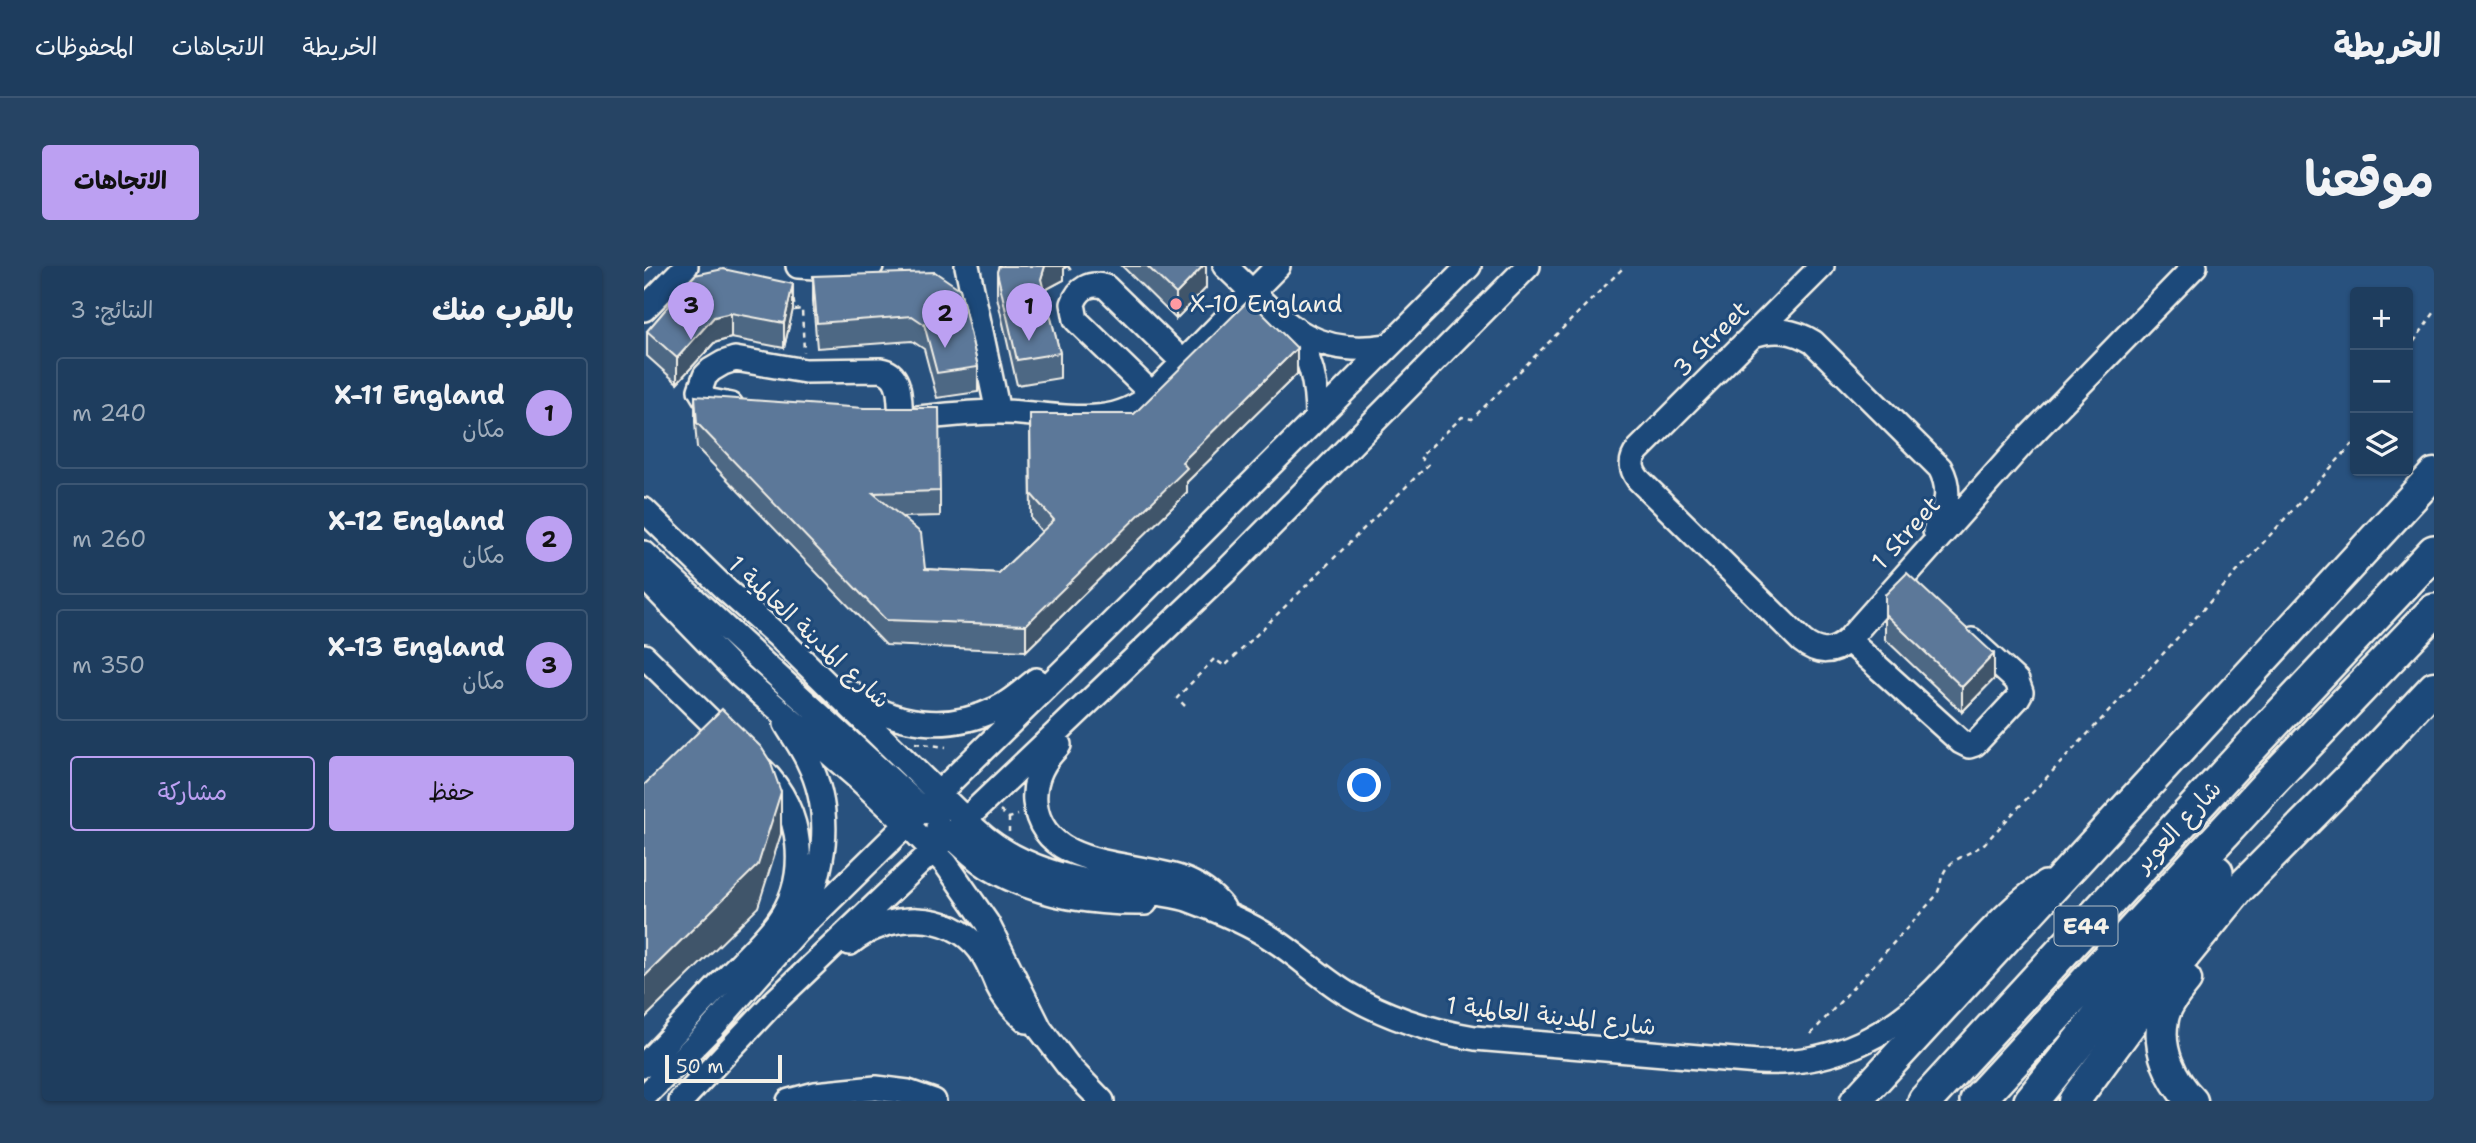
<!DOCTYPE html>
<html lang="ar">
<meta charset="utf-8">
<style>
:root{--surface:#1e3d5e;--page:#264464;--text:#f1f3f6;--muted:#a1aebc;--line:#3c5673;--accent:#bca0f2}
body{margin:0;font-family:"Shantell Sans","Playpen Sans Arabic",sans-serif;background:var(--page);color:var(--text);direction:rtl}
.controls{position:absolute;right:21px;top:21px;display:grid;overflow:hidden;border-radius:7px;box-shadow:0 2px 5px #0004}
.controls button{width:63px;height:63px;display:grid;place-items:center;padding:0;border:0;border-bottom:2px solid var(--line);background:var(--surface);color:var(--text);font:35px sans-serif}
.scale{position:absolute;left:21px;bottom:18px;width:117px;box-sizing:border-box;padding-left:7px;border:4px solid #f4f1e8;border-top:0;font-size:19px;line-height:24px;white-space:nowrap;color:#f4f1e8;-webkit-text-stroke:5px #1f4a7a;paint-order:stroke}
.you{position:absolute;left:721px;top:520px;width:24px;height:24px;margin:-18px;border:5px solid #fff;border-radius:50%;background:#1a73e8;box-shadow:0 0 0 10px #1a73e833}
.badge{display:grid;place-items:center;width:46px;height:46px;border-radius:50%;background:var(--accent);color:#111;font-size:23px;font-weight:700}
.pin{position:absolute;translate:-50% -58px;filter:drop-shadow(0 2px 4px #0008)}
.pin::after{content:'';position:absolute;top:37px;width:24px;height:21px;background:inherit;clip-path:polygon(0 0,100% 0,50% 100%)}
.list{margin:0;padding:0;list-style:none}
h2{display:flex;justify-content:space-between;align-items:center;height:91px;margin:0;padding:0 28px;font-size:30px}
h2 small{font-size:23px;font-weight:400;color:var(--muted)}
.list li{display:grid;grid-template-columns:46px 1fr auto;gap:21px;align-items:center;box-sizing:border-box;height:112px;margin:0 14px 14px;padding:0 14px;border:2px solid var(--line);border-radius:7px}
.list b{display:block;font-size:26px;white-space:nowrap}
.list p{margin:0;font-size:23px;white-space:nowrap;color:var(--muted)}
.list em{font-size:23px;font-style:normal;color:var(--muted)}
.actions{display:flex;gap:14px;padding:21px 28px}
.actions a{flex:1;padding:16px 0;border:2px solid var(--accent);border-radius:7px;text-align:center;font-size:24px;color:var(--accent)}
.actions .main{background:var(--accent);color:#111}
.icon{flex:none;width:38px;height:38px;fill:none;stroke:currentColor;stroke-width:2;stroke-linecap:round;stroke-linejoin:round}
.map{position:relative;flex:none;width:1790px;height:835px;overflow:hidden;direction:ltr;border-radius:7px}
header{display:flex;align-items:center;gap:42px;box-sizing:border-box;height:98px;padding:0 35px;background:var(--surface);border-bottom:2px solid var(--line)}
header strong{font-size:33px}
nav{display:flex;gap:38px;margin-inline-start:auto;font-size:24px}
.intro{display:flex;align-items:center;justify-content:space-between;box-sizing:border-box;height:168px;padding:0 42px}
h1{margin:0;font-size:49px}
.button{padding:18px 32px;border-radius:7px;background:var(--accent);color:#111;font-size:24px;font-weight:700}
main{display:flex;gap:42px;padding:0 42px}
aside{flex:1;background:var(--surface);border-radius:7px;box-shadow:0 2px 5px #0004}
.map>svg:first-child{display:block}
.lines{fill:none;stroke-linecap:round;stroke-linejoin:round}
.minor-casing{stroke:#f4f1e8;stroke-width:28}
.major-casing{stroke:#f4f1e8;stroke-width:35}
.highway-casing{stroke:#f4f1e8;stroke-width:38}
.path{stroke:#f4f1e8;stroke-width:2.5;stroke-dasharray:5 5;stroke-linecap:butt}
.minor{stroke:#1f4a7a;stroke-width:23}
.major{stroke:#1f4a7a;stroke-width:30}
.highway{stroke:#1f4a7a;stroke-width:33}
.wall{fill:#4e6784;stroke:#f4f1e8;stroke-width:2}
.shaded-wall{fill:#40546b;stroke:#f4f1e8;stroke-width:2}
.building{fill:#5b7899;stroke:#f4f1e8;stroke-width:2}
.poi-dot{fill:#ff9aa2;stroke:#1f4a7a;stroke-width:2.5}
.labels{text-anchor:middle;stroke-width:6;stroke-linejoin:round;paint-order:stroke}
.shield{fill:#1f4a7a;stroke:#b4bfc7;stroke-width:2}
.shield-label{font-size:23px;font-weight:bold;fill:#f4f1e8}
.poi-label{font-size:24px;fill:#f4f1e8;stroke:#1f4a7a;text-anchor:start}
.street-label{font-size:24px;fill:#f4f1e8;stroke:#1f4a7a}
</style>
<header>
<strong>الخريطة</strong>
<nav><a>الخريطة</a><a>الاتجاهات</a><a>المحفوظات</a></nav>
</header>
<div class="intro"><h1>موقعنا</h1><a class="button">الاتجاهات</a></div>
<main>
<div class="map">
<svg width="1790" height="835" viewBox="0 0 1790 835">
<rect width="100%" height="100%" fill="#28517e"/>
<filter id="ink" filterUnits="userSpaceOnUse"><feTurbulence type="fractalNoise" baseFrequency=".0143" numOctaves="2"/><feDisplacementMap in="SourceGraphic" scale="14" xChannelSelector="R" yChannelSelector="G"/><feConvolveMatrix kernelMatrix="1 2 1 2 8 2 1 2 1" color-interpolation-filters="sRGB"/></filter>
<g filter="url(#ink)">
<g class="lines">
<g class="minor-casing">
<path id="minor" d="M 154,0 L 188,2 L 227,0
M 323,0 L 354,146
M 581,0 C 634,49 662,93 742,80
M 1178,0 L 994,184 C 986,194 986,202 994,213 L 1158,375 C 1174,388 1189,388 1204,374 L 1380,176 L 1551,0
M 0,43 L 42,0
M 648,63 C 667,91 673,118 673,152
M 1109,69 C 1131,62 1149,64 1169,76 L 1296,202 C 1309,226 1301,242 1291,265
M 508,128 L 432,54 L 429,38 C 434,23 446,15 462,21 L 539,96
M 87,139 L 62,134 L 56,124 L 61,110 L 67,104 L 79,97 L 91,93 L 161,105 L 236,104 C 259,107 255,135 257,153
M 264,153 C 294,150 326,146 356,146 C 409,146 465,167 508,128 L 634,0
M 0,244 L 81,323 L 134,370 L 331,563 C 376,605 432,614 491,624 C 508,627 527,628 543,633 C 573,644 603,656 630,674 C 655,690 676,711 702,727 C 742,751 786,765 831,772 L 1114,796 C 1190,800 1249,769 1300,714 C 1333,680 1361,644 1401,617
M 0,287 L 278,543 L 293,549
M 0,311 L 96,410 L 214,512 L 263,558 L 302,598 L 343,657 L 396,763 L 425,801 L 458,835
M 1204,374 L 1317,476 L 1325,480 L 1331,478 L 1373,433 L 1377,426 L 1373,415 L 1328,374
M 0,390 L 88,476
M 207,427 C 249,460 304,466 352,443 C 367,436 380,424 392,414
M 142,458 C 149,470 158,482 164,495 C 191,549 180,604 157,656
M 415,479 C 399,495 389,513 391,536 C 398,604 488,595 536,612 C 553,618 568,628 579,642
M 294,561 C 312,571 326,590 344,601 C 392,630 446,638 501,637
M 206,677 C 243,646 305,644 336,684 C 344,695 348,706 353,718 C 360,733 370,744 383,755
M 0,799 C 26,772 52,744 78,716 C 96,697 117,678 133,657 C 167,611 159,543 118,504
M 0,831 L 67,763 L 153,666 L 465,360 L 825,0
M 37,835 L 129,737 L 582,305 L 884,0
M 145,835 L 171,828 L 232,822 L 264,826 L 290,835"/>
</g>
<g class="major-casing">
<path id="major" d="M 1542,714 C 1533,725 1521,739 1519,753 C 1513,783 1527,814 1548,835
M 1212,835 L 1790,208
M 1430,835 L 1502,737 L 1595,623 L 1707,510 L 1790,421"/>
</g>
<g class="highway-casing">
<path id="highway" d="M 1281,835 L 1603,485 L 1790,286
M 1333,835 L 1630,512 L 1790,345
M 1387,835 L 1572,606"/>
</g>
<path class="path" d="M 424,0 L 429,8
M 148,24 L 151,44 L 158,43 L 160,86
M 1764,84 L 1790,47
M 541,440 L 533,432 L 570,393 L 581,400 L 784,199 L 776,191 L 818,151 L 828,153 L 981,0
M 271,477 L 302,481
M 356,545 L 365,552 L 374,549
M 365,552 L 365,566
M 1167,768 L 1292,630 C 1297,622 1296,611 1302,603 C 1311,591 1329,587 1341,577 L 1517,390 L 1711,175"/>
<use href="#minor" class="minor"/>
<use href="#major" class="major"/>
<use href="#highway" class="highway"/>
</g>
<path class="wall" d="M 355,0 L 424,0 L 420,2 L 420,14 L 401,24 L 400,26 L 416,87 L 416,112 L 373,119 L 353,31 L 353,6 Z
M 478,0 L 562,0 L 562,22 L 532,53 Z
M 51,9 L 149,43 L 140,82 L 87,72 L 70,77 L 33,117 L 3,90 L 3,65 Z
M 169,10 L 316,23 L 334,101 L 334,126 L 293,132 L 280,83 L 268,75 L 173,82 L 169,35 Z
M 653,108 L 543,216 L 543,227 L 382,385 L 242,379 L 53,182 L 51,156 L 51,130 L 296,225 L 296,250 L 259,251 L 281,303 L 355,307 L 398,266 L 387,253 L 386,148 L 490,148 Z
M 1241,329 L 1350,413 L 1318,446 L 1241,373 Z"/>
<path class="shaded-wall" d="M 0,0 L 6,0 L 0,6 Z
M 401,0 L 424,0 L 420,2 L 420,14 L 401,24 L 397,38 L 397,13 Z
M 559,0 L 562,0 L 562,22 L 532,53 L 532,28 Z
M 149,18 L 149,43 L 140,82 L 140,57 Z
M 87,47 L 87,72 L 70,77 L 33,117 L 33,92 L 70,51 Z
M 653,82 L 653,108 L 543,216 L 543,227 L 382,385 L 382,359 L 538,196 Z
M 1350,388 L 1350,413 L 1318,446 L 1318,421 Z
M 137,526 L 137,568 L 114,641 L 0,753 L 0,711 Z"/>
<path class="building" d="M 355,0 L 401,0 L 397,13 L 416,87 L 373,94 L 353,6 Z
M 503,0 L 559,0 L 532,28 Z
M 79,3 L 149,18 L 140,57 L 87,47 L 70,51 L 33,92 L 3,65 L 51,9 Z
M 291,6 L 316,23 L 334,101 L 293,107 L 280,58 L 268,50 L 173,57 L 169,10 Z
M 605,34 L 653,82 L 538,196 L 543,202 L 382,359 L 242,354 L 53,157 L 51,130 L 220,142 L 295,142 L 296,225 L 229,227 L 277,267 L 281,303 L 355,307 L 410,254 L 387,228 L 386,148 L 490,148 Z
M 1263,307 L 1350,388 L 1318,421 L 1241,348 L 1241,329 Z
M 78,443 L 117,481 L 126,495 L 137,526 L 114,599 L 0,711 L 0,519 Z"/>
</g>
<circle class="poi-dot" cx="532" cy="38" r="7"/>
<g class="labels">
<rect class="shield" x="1410.5" y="640.5" width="63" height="39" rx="5"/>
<g class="shield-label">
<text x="1442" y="668">E44</text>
</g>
<g class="poi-label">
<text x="546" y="46">X-10 England</text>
</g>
<g class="street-label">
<text transform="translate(1067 73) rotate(-45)" y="8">3 Street</text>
<text transform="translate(1262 267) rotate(-48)" y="8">1 Street</text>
<text transform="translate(165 366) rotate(43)" y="8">شارع المدينة العالمية 1</text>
<text transform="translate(1534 560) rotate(-47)" y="8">شارع العوير</text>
<text transform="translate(907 750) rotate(6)" y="8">شارع المدينة العالمية 1</text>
</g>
</g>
</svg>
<div class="controls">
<button>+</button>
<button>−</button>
<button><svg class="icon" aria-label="layers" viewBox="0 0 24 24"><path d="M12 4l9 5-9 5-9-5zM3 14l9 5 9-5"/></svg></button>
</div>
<div class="scale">50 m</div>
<div class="you"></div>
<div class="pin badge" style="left:385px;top:75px">1</div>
<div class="pin badge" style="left:301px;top:82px">2</div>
<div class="pin badge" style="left:47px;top:74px">3</div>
</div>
<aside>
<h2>بالقرب منك<small>النتائج: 3</small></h2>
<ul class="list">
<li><span class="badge">1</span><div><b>X-11 England</b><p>مكان</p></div><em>240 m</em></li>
<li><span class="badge">2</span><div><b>X-12 England</b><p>مكان</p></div><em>260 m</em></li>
<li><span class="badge">3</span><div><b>X-13 England</b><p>مكان</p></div><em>350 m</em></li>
</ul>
<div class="actions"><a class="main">حفظ</a><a>مشاركة</a></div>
</aside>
</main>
